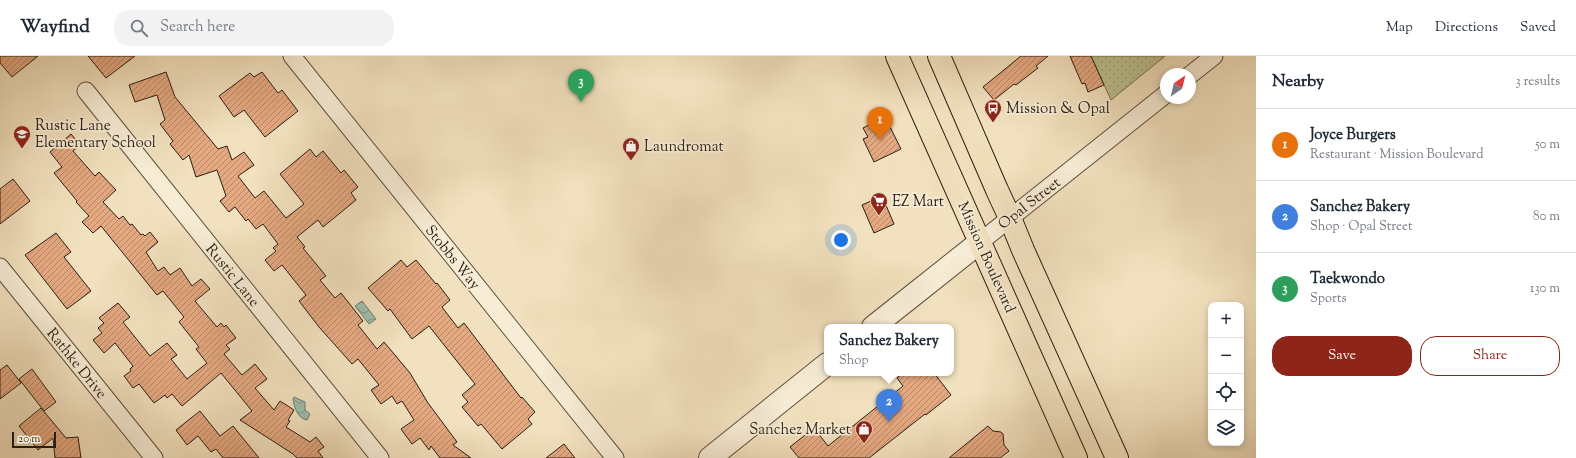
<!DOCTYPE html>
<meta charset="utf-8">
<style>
:root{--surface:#fff;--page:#f2f2f3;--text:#1f2937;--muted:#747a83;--line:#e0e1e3;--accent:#8f2418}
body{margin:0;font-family:"Sorts Mill Goudy",serif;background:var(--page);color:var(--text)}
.controls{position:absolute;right:12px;bottom:12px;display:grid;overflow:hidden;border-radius:8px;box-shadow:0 2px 6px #0003}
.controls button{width:36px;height:36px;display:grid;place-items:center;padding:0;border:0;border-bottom:1px solid var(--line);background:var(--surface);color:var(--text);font:20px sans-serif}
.compass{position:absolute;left:1160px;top:12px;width:36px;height:36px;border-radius:50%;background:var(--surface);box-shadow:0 2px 6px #0003;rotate:35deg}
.scale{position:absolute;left:12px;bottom:10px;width:44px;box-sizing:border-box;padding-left:4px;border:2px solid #2a1f14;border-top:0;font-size:11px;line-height:14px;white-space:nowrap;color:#2a1f14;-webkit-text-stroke:3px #f7ecd5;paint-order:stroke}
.you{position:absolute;left:841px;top:184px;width:14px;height:14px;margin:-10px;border:3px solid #fff;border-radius:50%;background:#1a73e8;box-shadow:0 0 0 6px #1a73e833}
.badge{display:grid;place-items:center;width:26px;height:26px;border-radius:50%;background:var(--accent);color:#fff;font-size:13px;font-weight:700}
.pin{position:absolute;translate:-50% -33px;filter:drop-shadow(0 1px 2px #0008)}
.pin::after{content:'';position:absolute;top:21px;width:14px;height:12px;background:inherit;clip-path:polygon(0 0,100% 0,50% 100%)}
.popup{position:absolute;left:824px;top:268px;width:130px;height:52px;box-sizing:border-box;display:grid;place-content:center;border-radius:8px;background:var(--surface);filter:drop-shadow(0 1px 3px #0005);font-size:13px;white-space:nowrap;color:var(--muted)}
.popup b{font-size:15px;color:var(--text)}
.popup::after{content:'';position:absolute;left:50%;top:100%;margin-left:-8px;border:8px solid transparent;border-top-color:var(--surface)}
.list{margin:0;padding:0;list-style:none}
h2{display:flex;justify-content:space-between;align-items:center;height:52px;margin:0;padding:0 16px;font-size:17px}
h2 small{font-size:13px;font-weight:400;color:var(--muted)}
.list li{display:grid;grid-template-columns:26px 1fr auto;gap:12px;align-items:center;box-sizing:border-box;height:72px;padding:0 16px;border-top:1px solid var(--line)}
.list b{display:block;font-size:15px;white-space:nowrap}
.list p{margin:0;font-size:13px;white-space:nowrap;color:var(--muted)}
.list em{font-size:13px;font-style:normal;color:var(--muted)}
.actions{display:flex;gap:8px;padding:12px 16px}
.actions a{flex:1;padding:9px 0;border:1px solid var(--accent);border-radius:16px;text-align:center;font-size:14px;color:var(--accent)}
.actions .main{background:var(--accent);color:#fff}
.icon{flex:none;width:22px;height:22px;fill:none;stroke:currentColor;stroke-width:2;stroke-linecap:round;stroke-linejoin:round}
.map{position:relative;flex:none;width:1256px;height:402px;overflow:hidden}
header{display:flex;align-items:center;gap:24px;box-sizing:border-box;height:56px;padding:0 20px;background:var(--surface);border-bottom:1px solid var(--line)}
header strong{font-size:19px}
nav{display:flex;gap:22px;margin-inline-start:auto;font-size:14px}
.search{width:280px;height:36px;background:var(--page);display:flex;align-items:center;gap:10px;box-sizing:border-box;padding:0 14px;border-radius:16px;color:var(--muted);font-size:15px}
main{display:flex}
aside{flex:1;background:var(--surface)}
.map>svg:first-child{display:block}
.grass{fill:url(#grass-dots);stroke:#747052}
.water{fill:url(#water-waves);stroke:#6e7e6f}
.building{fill:url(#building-hatch);stroke:#2a1f14}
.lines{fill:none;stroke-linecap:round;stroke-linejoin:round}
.minor-casing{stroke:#5c503e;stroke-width:19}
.tertiary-casing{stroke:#5c503e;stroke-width:24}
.primary-casing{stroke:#2a1f14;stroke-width:24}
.minor{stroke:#f7ecd5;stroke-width:17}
.tertiary{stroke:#f7ecd5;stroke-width:22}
.primary{stroke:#f2e1be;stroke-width:22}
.labels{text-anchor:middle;stroke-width:3.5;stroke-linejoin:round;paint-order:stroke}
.poi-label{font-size:15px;fill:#2a1f14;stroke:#f7ecd5;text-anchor:start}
.street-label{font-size:15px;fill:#2a1f14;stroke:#f7ecd5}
</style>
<header>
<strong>Wayfind</strong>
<div class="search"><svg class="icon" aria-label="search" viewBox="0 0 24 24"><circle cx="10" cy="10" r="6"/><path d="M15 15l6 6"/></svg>Search here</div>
<nav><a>Map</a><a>Directions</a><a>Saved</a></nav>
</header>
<main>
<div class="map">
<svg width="1256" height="402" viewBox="0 0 1256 402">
<defs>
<pattern id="grass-dots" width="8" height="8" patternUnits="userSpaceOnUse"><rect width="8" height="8" fill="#bdc290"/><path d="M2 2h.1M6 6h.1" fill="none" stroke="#a3a67b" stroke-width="1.8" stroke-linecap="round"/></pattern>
<pattern id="water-waves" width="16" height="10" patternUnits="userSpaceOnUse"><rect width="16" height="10" fill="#9cbeab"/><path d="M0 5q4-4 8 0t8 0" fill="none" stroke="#7f9a8a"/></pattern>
<pattern id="building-hatch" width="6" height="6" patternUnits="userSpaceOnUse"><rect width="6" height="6" fill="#e5a981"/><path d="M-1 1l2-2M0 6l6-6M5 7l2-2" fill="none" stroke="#ba8968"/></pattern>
</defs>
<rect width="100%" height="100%" fill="#f2e1be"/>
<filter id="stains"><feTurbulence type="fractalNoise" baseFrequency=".005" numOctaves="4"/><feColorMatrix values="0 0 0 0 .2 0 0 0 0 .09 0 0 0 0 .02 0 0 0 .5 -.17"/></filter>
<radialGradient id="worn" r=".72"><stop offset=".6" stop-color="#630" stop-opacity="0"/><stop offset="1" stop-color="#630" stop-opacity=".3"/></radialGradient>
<path class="grass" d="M 1091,0 L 1165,0 L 1111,44 Z"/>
<path class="water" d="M 362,245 L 376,263 L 369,268 L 355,250 Z
M 294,341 L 305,346 L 305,354 L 310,358 L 307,364 C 298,363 294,351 293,343 Z"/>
<path class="building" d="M 0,0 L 38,0 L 12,21 L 0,7 Z
M 88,0 L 135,0 L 106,22 Z
M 1021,0 L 1048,0 L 1036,10 L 1038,12 L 1016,29 L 1014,28 L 994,44 L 983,31 Z
M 1070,0 L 1091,0 L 1104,29 L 1088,36 L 1085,27 L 1082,28 Z
M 166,16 L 175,41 L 218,93 L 227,90 L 232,104 L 244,96 L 254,109 L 238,120 L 255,142 L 264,135 L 286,162 L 304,148 L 280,118 L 310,93 L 316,101 L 323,95 L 341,117 L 344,114 L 358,131 L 351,137 L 356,144 L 323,171 L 318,164 L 297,181 L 305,191 L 303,192 L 326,220 L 320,224 L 335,242 L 341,237 L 363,265 L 358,269 L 377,293 L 384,286 L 410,317 L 428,347 L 457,386 L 453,389 L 471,402 L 440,402 L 431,390 L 429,394 L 420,382 L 412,388 L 401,373 L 414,364 L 402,345 L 397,348 L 392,340 L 381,348 L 371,334 L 379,329 L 358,303 L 352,308 L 319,271 L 299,245 L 306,239 L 282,209 L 274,215 L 265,204 L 276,195 L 273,192 L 278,188 L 263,168 L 256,173 L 248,163 L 246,165 L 235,151 L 229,156 L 220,145 L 226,140 L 217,114 L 196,121 L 189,99 L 183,104 L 170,88 L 173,85 L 160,68 L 165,64 L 157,39 L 135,46 L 129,29 Z
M 262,16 L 278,37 L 282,34 L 298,55 L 265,81 L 244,54 L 234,61 L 219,40 L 250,17 L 254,21 Z
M 885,61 L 901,93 L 874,106 L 863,83 L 868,81 L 863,72 Z
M 71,78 L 80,89 L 73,95 L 95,120 L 99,116 L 116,134 L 103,146 L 119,163 L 123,160 L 130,169 L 132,168 L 141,179 L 143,178 L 145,180 L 150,176 L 158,186 L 146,196 L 158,215 L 164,211 L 170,219 L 180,212 L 192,230 L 201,223 L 210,233 L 195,245 L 217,271 L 221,267 L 224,271 L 226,269 L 236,282 L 226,289 L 230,293 L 224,298 L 242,319 L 255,308 L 267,323 L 255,332 L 274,354 L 280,345 L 294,354 L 288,364 L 290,365 L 286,371 L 310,386 L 316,381 L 324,391 L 318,395 L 323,402 L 297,402 L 293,398 L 240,364 L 252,355 L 221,317 L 182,350 L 172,338 L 167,342 L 165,339 L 154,347 L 139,328 L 133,332 L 124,320 L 131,315 L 130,313 L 133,310 L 115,287 L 104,297 L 93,284 L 102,277 L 98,272 L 104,267 L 99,262 L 118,247 L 130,261 L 123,266 L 150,300 L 167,287 L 177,299 L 171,303 L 187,323 L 207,307 L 196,293 L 199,291 L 179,266 L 184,261 L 163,235 L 157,239 L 101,170 L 93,177 L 82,166 L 89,160 L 76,146 L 77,145 L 54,117 L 62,111 L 50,96 Z
M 13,123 L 30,145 L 0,168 L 0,133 Z
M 882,140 L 894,168 L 874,177 L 862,149 Z
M 56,177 L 71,196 L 64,201 L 91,235 L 67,253 L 25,199 Z
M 401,204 L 407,211 L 416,204 L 436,228 L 437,227 L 450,244 L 442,251 L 458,272 L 464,267 L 521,342 L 522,341 L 535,356 L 528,363 L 532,368 L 502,393 L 481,368 L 478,370 L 462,351 L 468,346 L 462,339 L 475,328 L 429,270 L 412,283 L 390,253 L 388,255 L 368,232 Z
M 7,309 L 21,327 L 0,343 L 0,314 Z
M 32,313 L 56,346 L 44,355 L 19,323 Z
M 903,317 L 934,317 L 951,339 L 926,359 L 925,358 L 869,402 L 799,402 L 790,391 L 814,372 L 828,390 L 903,330 L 897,322 Z
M 41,352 L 66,382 L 78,381 L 81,402 L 55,402 L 53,382 L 38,394 L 19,370 Z
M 200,355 L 220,380 L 233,370 L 259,402 L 223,402 L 216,393 L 211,396 L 198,380 L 187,389 L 176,374 Z
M 988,370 L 993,375 L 1001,376 L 1003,378 L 1004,389 L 1009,395 L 1000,402 L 949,402 Z
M 564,388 L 575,402 L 546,402 Z"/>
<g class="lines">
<g class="minor-casing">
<path id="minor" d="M 292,0 L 615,402
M 1190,19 L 1214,0
M 86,35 L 380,402
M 980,186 L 1166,38
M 0,211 L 154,402"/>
</g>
<g class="tertiary-casing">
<path id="tertiary" d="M 873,271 L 980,186
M 710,402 L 827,308"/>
</g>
<g class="primary-casing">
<path id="primary" d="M 897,0 L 1076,402
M 939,0 L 997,134 L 1010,162 L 1023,194 L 1117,402"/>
</g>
<use href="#minor" class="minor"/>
<use href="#tertiary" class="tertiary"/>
<use href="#primary" class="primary"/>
</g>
<defs>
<g id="bus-pin" transform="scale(0.9)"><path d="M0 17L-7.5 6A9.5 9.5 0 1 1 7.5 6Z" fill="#8f2418" stroke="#f7ecd5"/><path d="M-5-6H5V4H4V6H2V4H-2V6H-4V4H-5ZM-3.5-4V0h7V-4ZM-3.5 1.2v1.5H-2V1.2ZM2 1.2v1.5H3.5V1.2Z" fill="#fff"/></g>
<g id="school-pin" transform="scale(0.9)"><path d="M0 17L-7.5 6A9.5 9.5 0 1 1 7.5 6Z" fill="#8f2418" stroke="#f7ecd5"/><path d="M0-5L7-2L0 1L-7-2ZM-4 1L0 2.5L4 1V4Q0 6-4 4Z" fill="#fff"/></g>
<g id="shop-pin" transform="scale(0.9)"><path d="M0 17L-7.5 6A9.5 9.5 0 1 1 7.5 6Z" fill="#8f2418" stroke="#f7ecd5"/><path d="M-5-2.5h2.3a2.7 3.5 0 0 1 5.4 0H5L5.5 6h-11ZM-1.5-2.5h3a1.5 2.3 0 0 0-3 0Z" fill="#fff"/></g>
<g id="supermarket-pin" transform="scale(0.9)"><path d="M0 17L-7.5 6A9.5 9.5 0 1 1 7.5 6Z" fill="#8f2418" stroke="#f7ecd5"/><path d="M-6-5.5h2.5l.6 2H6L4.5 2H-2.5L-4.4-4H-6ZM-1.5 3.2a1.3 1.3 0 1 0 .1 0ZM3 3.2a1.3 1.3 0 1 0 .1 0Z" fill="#fff"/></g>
</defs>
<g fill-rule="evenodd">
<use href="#bus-pin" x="993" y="52"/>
<use href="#school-pin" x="22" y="78"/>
<use href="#shop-pin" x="631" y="90"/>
<use href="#supermarket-pin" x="879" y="145"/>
<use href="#shop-pin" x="864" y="373"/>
</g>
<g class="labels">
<g class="poi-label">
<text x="1006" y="57">Mission &amp; Opal</text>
<text x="35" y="74">Rustic Lane<tspan x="35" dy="17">Elementary School</tspan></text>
<text x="644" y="95">Laundromat</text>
<text x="892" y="150">EZ Mart</text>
<text x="851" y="378" text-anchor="end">Sanchez Market</text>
</g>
<g class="street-label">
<text transform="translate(1029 147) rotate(-38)" y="5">Opal Street</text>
<text transform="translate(453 201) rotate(51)" y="5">Stobbs Way</text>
<text transform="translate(987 201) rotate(66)" y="5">Mission Boulevard</text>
<text transform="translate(233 219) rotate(51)" y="5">Rustic Lane</text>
<text transform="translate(77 307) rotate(51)" y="5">Rathke Drive</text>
</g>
</g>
<rect width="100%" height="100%" filter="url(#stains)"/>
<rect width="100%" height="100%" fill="url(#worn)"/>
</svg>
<div class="controls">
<button>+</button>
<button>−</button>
<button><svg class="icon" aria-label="locate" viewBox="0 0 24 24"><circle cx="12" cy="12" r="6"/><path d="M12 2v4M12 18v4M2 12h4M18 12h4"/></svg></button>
<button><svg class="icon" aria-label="layers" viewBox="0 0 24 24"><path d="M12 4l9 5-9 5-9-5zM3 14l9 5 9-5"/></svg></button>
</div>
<svg class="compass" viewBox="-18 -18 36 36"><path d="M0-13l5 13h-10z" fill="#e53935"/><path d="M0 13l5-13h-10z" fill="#747a83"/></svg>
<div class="scale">20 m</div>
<div class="you"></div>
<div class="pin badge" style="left:880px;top:84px;background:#e8710a">1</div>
<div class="pin badge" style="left:889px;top:366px;background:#3f7fe0">2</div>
<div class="popup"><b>Sanchez Bakery</b>Shop</div>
<div class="pin badge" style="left:581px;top:46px;background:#2e9e5b">3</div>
</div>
<aside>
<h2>Nearby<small>3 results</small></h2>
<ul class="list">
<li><span class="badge" style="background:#e8710a">1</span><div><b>Joyce Burgers</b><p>Restaurant · Mission Boulevard</p></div><em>50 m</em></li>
<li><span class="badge" style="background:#3f7fe0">2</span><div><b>Sanchez Bakery</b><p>Shop · Opal Street</p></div><em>80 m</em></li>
<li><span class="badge" style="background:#2e9e5b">3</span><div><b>Taekwondo</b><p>Sports</p></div><em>130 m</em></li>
</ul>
<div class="actions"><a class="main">Save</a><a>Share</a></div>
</aside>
</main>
